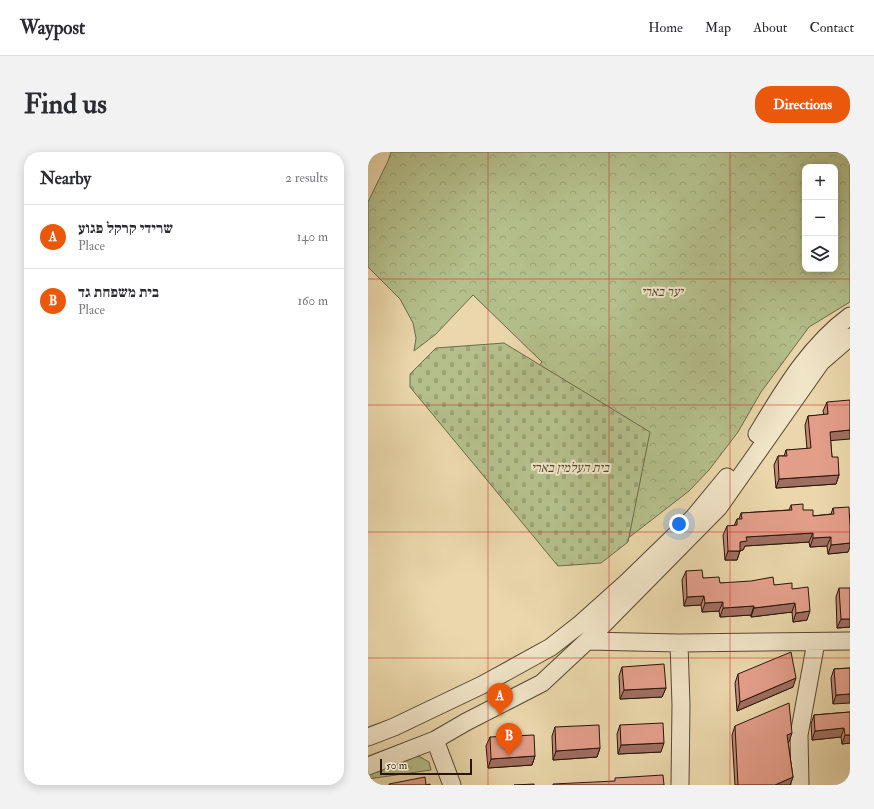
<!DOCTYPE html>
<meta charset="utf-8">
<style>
:root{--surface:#fff;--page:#f2f2f3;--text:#2b2b33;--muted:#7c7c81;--line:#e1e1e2;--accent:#ea580c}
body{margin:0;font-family:"IM FELL Double Pica","Frank Ruhl Libre",serif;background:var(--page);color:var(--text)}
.controls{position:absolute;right:12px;top:12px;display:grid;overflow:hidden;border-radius:8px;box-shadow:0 2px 10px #0003}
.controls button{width:36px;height:36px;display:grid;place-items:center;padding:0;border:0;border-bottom:1px solid var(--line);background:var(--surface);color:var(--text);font:20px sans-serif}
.scale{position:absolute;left:12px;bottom:10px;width:92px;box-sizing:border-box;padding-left:4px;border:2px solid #281508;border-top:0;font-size:11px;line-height:14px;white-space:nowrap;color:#281508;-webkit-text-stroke:3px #f1e5c8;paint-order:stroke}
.you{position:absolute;left:311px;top:372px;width:14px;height:14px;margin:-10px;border:3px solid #fff;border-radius:50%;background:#1a73e8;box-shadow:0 0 0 6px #1a73e833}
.badge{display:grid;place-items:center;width:26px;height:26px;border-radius:50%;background:var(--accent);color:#fff;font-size:13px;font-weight:700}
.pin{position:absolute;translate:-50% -33px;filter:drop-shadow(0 1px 2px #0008)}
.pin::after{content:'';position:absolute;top:21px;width:14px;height:12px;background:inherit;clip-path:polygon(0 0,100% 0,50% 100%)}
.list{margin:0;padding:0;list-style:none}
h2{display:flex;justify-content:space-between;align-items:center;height:52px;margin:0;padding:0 16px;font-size:17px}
h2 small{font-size:13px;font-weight:400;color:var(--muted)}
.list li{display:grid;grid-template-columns:26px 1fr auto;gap:12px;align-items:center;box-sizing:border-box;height:64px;padding:0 16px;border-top:1px solid var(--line)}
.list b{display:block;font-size:15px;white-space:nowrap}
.list p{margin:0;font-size:13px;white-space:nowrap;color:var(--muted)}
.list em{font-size:13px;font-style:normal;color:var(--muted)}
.icon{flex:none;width:22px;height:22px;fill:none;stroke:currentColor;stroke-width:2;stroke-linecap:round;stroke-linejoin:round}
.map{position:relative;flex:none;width:482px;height:633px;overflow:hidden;border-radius:16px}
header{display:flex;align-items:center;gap:24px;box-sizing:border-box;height:56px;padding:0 20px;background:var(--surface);border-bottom:1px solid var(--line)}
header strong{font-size:19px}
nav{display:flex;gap:22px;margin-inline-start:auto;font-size:14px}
.intro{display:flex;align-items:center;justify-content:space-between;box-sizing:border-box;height:96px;padding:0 24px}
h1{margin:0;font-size:28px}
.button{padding:10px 18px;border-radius:16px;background:var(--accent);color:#fff;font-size:14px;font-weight:700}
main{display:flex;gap:24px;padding:0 24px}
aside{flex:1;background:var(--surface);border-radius:16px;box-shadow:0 2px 10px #0003}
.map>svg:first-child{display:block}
.grass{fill:url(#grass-tufts);stroke:#6e6a4a}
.forest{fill:url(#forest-crowns);stroke:#6e6a4a;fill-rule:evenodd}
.cemetery{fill:url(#cemetery-stones);stroke:#6e6a4a}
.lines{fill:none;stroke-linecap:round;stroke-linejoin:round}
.minor-casing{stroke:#584631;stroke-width:19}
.minor{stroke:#f1e5c8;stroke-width:17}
.wall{fill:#c38877;stroke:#281508}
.shaded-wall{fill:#9f6f61;stroke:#281508}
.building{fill:#e39e8a;stroke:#281508}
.grid{fill:none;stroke:#d62828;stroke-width:1;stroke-opacity:0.55}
.labels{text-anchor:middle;stroke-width:4;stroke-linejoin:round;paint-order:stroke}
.park-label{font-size:13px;font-style:italic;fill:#52482f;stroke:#f1e5c8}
</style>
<header>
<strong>Waypost</strong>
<nav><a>Home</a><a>Map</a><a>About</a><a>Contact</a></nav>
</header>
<div class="intro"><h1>Find us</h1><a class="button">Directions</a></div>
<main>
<aside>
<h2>Nearby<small>2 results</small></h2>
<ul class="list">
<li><span class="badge">A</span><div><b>שרידי קרקל פגוע</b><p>Place</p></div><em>140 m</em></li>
<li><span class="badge">B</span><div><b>בית משפחת גד</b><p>Place</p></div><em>160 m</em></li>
</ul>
</aside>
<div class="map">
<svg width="482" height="633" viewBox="0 0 482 633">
<defs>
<pattern id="grass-tufts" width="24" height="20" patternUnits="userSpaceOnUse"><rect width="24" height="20" fill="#b4bf8b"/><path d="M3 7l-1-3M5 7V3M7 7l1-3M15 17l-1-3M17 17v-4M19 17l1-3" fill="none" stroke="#9ba376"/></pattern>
<pattern id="forest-crowns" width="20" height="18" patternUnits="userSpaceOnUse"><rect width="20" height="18" fill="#b4bf8b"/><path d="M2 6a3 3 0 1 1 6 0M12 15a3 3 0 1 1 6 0" fill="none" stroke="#9ba376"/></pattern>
<pattern id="cemetery-stones" width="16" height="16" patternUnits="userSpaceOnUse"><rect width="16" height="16" fill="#b4bf8b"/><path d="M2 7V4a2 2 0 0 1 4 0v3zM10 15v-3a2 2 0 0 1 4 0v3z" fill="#9ba376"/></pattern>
</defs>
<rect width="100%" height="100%" fill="#ead7ab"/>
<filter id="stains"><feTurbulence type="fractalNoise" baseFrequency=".005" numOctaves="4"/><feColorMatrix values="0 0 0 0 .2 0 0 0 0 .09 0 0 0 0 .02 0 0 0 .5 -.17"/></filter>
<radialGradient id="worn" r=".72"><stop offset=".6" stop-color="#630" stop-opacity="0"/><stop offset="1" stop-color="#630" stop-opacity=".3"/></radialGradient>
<path class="grass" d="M 49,603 L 61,610 L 63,618 L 0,627 L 0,615 Z"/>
<path class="forest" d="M 23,0 L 482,0 L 482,150 L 441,175 L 393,240 L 370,280 L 341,318 L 321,339 L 250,394 L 168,217 L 174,210 L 105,143 L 68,182 L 46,199 L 48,186 L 45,171 L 32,147 L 0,115 L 0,50 L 20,9 ZM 437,15 L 467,15 L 467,117 L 437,117 Z"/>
<path class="cemetery" d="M 136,191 L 282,280 L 260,390 L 233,411 L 190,414 L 42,235 L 42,222 L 68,196 Z"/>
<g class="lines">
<g class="minor-casing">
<path id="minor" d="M 389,282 C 415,239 441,194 482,164
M 219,489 L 311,491 L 482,489
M 311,491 L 313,553 L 312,633
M 0,585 L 26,575 L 114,533 L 183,495 L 211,473 L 258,431 L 326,365 L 359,325
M 67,588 L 84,633
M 0,614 L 67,588 L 98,570 L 174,531 L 219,489 L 351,355 L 453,210 L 482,185
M 432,633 L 431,583 L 448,490"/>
</g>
<use href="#minor" class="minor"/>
</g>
<path class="wall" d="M 459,250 L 464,305 L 471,323 L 468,332 L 408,336 L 406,313 L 410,304 L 416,304 L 418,298 L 439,297 L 437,273 L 440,264 L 456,263 L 455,259 Z
M 423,353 L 445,364 L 463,362 L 465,356 L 480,400 L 460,402 L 459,394 L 442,395 L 441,390 L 377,394 L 375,398 L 372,399 L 369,408 L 357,408 L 355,383 L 359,374 L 366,374 L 369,367 L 371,367 L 373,361 L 421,358 Z
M 318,419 L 335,426 L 352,431 L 406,433 L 424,437 L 439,468 L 425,470 L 424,460 L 383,465 L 383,463 L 352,465 L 351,459 L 334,460 L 333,453 L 316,454 L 314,428 Z
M 471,436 L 482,475 L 469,476 L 468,445 Z
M 254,515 L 298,536 L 294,545 L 252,547 L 251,524 Z
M 482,516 L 465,552 L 463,526 L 466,517 Z
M 370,522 L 425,535 L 369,559 L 367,531 Z
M 482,560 L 482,591 L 474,592 L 473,585 L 444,588 L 443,572 L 446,563 Z
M 252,573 L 293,600 L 250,602 L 249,582 Z
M 367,574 L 421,590 L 420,590 L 425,625 L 422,633 L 367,633 L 364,583 Z
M 187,575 L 232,596 L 229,605 L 185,608 L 184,584 Z
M 122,585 L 167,604 L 164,613 L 120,616 L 118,594 Z"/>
<path class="shaded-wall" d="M 482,278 L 482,287 L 458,289 L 462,280 Z
M 471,323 L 468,332 L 408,336 L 411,327 Z
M 445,381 L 441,390 L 377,394 L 375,398 L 369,399 L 372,390 L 378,385 Z
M 463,385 L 459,394 L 442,395 L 445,386 Z
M 482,391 L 482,395 L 480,400 L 460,402 L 463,393 Z
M 360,399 L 372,399 L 369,408 L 357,408 Z
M 336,444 L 333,453 L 316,454 L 319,445 Z
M 355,450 L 351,459 L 334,460 L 337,451 Z
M 427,451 L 424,460 L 383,465 L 386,456 Z
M 386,454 L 383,463 L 352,465 L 355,456 Z
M 442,459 L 439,468 L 425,470 L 428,461 Z
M 473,467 L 482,467 L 482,475 L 469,476 Z
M 428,526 L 425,535 L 369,559 L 372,550 Z
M 298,536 L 294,545 L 252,547 L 256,538 Z
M 482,542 L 482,551 L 465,552 L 468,543 Z
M 476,576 L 473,585 L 444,588 L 447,579 Z
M 424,581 L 421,590 L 416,592 L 419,583 Z
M 477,583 L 482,583 L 482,591 L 474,592 Z
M 296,591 L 293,600 L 250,602 L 253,593 Z
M 232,596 L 229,605 L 185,608 L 188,599 Z
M 167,604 L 164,613 L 120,616 L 123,607 Z
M 425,625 L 422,633 L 407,633 Z"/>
<path class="building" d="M 482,248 L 482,278 L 462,280 L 464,305 L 470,305 L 471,323 L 411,327 L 410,304 L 419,304 L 418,298 L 443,296 L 440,264 L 460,262 L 459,250 Z
M 435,352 L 435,358 L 445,358 L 445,364 L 466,362 L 465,356 L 481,355 L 482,375 L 482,391 L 463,393 L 463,385 L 445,386 L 445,381 L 378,385 L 379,389 L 372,390 L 372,399 L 360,399 L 359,374 L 369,373 L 369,367 L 374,367 L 373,361 L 424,358 L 423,353 Z
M 334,418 L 335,426 L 351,425 L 352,431 L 383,429 L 405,425 L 406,433 L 424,431 L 424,437 L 440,435 L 442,459 L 428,461 L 427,451 L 386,456 L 386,454 L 355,456 L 355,450 L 337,451 L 336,444 L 319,445 L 318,419 Z
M 471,436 L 482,436 L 482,467 L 473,467 Z
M 423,500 L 428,526 L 372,550 L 370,522 Z
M 296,512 L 298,536 L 256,538 L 254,515 Z
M 482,516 L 482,542 L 468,543 L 466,517 Z
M 421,551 L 424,581 L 419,583 L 425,625 L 407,633 L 370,633 L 367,574 Z
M 482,560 L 482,583 L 477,583 L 476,576 L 447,579 L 446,563 Z
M 295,571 L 296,591 L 253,593 L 252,573 Z
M 231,573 L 232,596 L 188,599 L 187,575 Z
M 166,583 L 167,604 L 123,607 L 122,585 Z
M 295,623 L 296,633 L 185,633 L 185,632 L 247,629 L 247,626 Z
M 57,625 L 58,633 L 62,632 L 62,633 L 21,633 L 21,632 Z
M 166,632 L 166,633 L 146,633 Z"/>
<path class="grid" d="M 120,0 L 120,633M 241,0 L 241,633M 362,0 L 362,633M 0,127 L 482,127M 0,253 L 482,253M 0,380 L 482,380M 0,506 L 482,506"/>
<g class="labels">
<g class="park-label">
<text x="294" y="144">יער בארי</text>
<text x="202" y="320">בית העלמין בארי</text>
</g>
</g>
<rect width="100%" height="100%" filter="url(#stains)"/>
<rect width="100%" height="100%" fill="url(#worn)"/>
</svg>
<div class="controls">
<button>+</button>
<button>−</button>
<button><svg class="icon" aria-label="layers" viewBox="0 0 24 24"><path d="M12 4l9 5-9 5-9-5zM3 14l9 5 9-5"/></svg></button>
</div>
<div class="scale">50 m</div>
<div class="you"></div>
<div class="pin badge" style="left:132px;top:564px">A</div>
<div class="pin badge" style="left:141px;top:604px">B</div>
</div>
</main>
